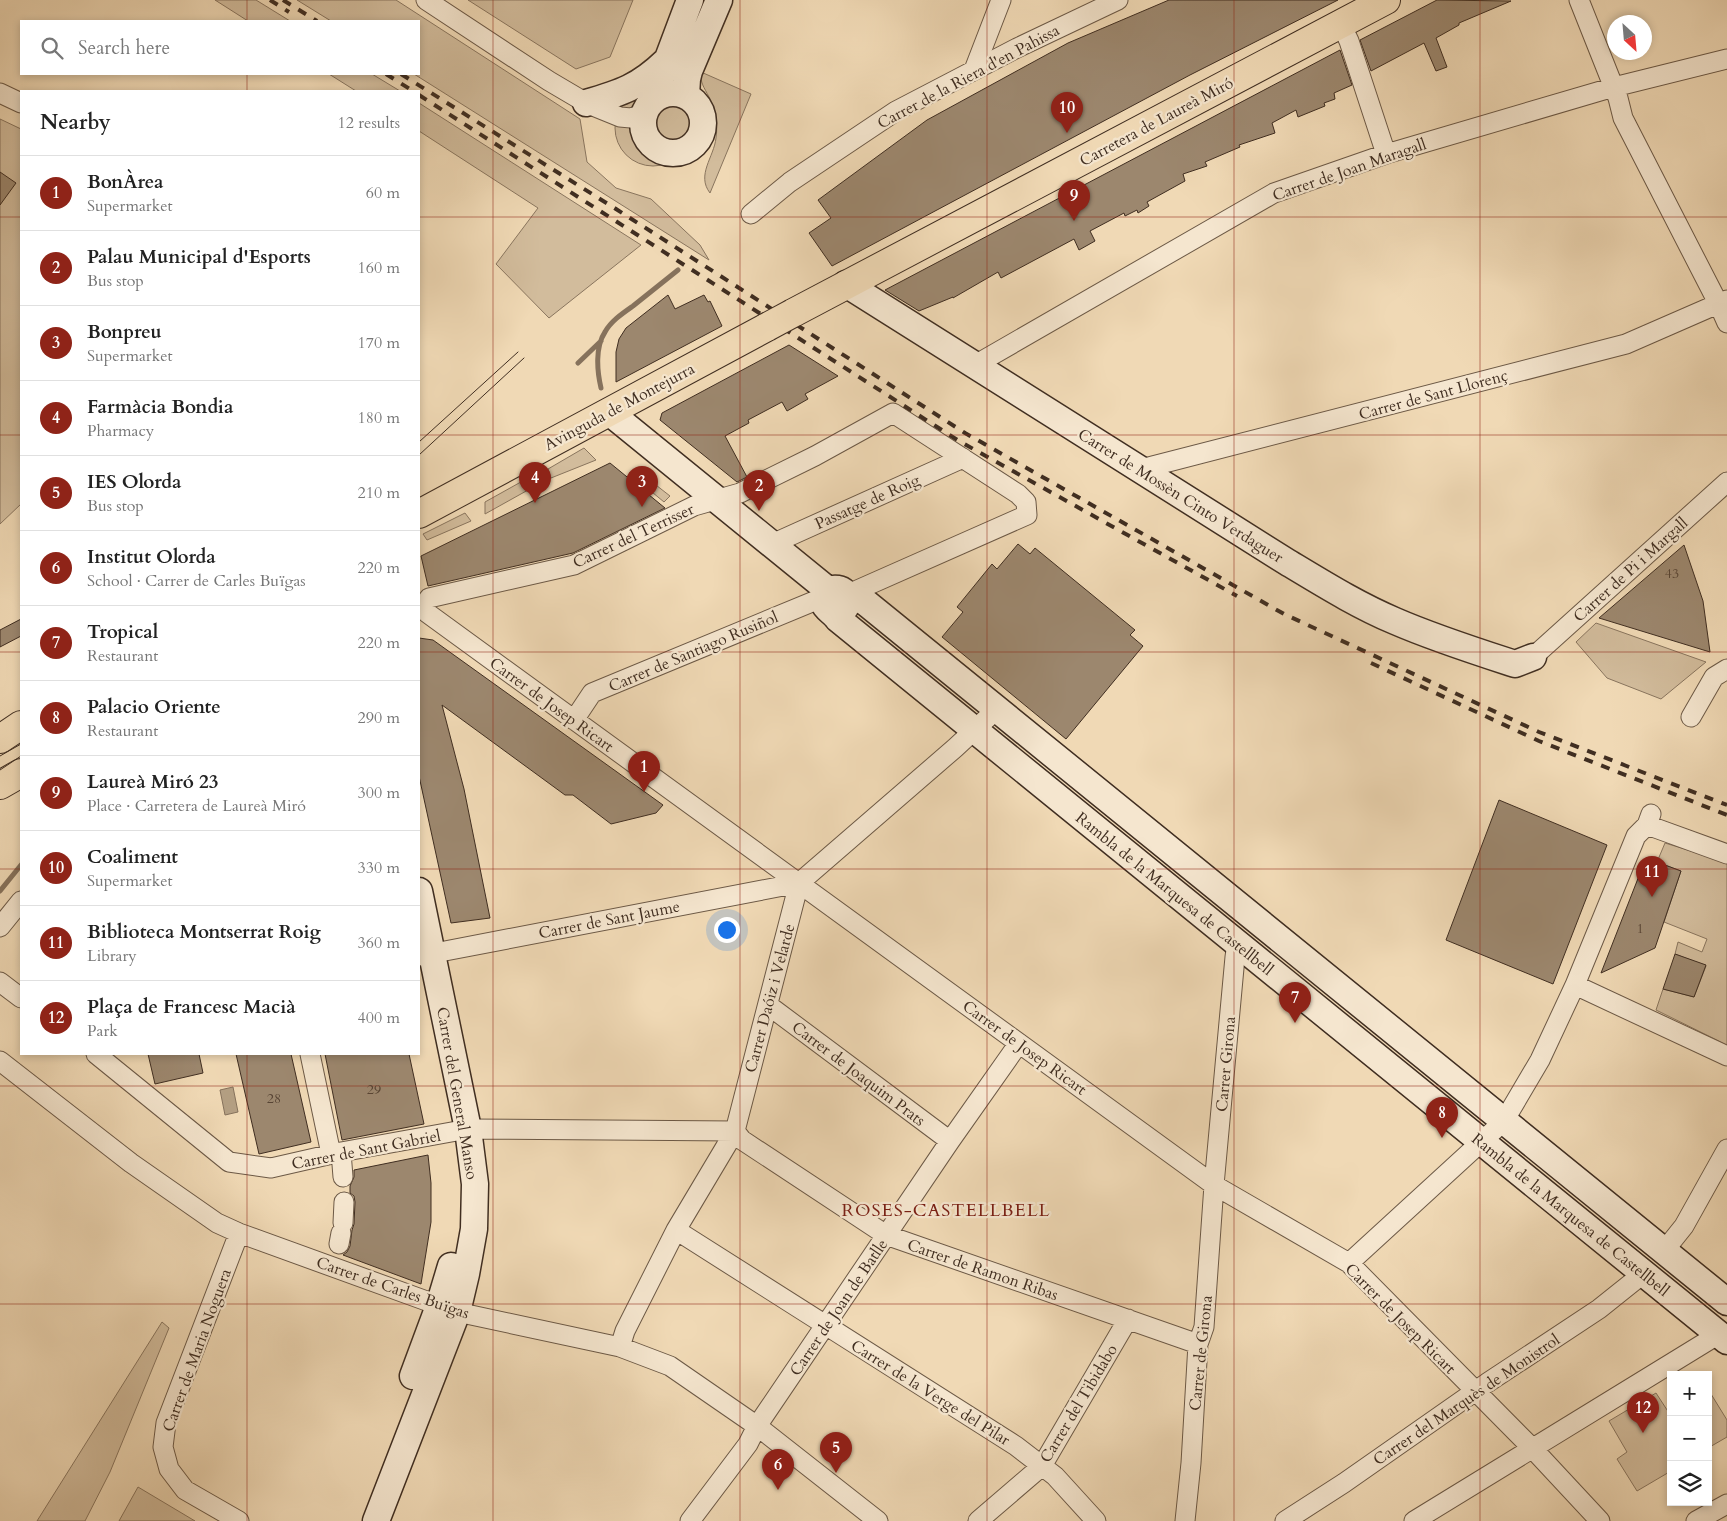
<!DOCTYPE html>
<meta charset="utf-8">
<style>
:root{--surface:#fff;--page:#f6f6f6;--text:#222;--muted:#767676;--line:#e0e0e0;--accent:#8f2418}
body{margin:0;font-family:Cardo,serif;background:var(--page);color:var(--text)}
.controls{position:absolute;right:15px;bottom:15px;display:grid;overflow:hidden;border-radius:0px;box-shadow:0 2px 8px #0003}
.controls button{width:45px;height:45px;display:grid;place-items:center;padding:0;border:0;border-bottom:1px solid var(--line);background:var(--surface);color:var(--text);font:25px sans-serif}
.compass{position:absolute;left:1607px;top:15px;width:45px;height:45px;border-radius:50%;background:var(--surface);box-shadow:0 2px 8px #0003;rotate:154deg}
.you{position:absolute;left:726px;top:929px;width:18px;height:18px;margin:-12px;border:4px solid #fff;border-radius:50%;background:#1a73e8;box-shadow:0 0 0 8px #1a73e833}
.badge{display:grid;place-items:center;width:32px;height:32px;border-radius:50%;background:var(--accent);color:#fff;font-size:16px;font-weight:700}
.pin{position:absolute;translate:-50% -41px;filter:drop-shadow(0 1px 2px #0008)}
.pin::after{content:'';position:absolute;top:26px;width:18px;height:15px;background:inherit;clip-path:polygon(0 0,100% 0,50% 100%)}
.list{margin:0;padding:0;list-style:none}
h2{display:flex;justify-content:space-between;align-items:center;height:65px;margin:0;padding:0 20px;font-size:21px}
h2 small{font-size:16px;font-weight:400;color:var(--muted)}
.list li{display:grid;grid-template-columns:32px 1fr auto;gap:15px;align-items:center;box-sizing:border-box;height:75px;padding:0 20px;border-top:1px solid var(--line)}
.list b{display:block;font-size:19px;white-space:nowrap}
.list p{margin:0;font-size:16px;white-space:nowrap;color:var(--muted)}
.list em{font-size:16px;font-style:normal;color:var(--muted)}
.icon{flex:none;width:28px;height:28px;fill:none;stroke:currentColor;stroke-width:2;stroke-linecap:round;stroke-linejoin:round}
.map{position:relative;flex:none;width:1727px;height:1521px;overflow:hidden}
.search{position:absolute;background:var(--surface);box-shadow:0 2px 8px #0003;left:20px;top:20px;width:400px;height:55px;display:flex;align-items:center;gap:12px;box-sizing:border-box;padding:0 18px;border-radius:0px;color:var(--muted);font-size:19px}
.panel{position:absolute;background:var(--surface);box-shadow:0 2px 8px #0003;left:20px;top:90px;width:400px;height:965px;border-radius:0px}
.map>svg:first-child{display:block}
.green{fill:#d2bc9c;stroke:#89755e}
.water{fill:#b49f83;stroke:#86725c}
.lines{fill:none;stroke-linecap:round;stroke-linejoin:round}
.stream{stroke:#86725c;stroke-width:5}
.building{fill:#9c876e;stroke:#402e21}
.street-casing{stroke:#6c5946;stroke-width:21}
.secondary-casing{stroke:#402e21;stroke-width:29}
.primary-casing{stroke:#402e21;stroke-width:30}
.street{stroke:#f5e6cf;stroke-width:19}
.secondary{stroke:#f5e6cf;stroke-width:26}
.primary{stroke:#f0d9b5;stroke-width:28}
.tram{stroke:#402e21;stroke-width:1}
.rail{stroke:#402e21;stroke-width:4;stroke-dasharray:9 9;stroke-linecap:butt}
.primary-bridge-casing{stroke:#402e21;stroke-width:30;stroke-linecap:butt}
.primary-bridge{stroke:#f0d9b5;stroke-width:28}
.grid{fill:none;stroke:#8f2418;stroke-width:1;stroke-opacity:0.55}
.labels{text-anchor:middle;stroke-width:4.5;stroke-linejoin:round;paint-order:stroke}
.number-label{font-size:14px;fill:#574434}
.street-label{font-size:16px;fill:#402e21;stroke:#f5e6cf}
.neighbourhood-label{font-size:18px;letter-spacing:1px;fill:#7a1f14;stroke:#f5e6cf}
</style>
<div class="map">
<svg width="1727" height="1521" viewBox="0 0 1727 1521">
<rect width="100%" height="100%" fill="#f0d9b5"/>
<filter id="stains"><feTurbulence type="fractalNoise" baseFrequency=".004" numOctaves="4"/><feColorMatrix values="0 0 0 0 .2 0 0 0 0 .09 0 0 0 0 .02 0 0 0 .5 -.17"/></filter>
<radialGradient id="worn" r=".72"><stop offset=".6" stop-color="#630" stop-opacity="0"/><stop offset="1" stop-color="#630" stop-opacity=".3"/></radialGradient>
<path class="green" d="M 215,0 L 256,0 L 290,21 L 248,21 Z
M 297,0 L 396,0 L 580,119 L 587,162 L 616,188 L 651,199 L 700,245 L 709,260 L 414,74 L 419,74 L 419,21 L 331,21 Z
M 468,0 L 633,0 L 610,57 L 576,69 Z
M 701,72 L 751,94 L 710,193 C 696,175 714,157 716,138 C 718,125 716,109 709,97 C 704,87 700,83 701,72 Z
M 329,74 L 372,74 L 400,91 L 356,91 Z
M615 128a38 38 0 1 1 76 0a38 38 0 1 1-76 0Z
M 419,103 L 641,245 L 549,318 L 496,264 L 538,208 L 419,131 Z
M 0,119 L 21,129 L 21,504 L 0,524 Z
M 584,448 L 596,460 L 551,478 L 548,469 Z
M 638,471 L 670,496 L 664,502 L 629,473 Z
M 528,478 L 537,485 L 485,514 L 485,502 Z
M 465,513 L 471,521 L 427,540 L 423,534 Z
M 1596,623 L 1706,662 L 1661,699 L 1607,678 L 1576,642 Z
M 1665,843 L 1727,862 L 1727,1045 L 1656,1010 L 1663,989 L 1694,997 L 1706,966 L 1675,954 L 1678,942 L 1702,952 L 1707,939 L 1664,922 L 1681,871 L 1657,862 Z
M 162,1322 L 169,1328 L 110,1472 L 85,1521 L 37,1521 Z
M 1656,1393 L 1671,1416 L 1671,1471 L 1637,1491 L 1617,1459 L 1627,1452 L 1609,1421 Z
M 1711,1394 L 1727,1420 L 1727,1437 L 1708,1448 L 1708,1396 Z
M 138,1487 L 195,1521 L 119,1521 Z"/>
<path class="water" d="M 233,1087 L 238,1112 L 225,1115 L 220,1090 Z"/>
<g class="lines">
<path class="stream" d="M 578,363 L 601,341
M 601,388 C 597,371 595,347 605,332 C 611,321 623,313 633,306 C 648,294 663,282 678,270
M 0,891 L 21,865"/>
</g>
<path class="building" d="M 1169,0 L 1338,0 L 1190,75 L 832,266 L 809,233 L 831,218 L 818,200 L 927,120 L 1068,43 Z
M 1437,0 L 1511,1 L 1459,23 L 1459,25 L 1436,38 L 1447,67 L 1436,71 L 1424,43 L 1371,71 L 1360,40 Z
M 1340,50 L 1352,85 L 1334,93 L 1335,99 L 1324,103 L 1325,106 L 1298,117 L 1296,110 L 1272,123 L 1275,133 L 1239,145 L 1240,147 L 1205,162 L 1207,166 L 1183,174 L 1185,181 L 1147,202 L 1149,206 L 1138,213 L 1137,210 L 1125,216 L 1124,213 L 1090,231 L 1095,241 L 1079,250 L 1074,239 L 1001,278 L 998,272 L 953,298 L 953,297 L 919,311 L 885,290 Z
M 0,172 L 16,183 L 0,205 Z
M 668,295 L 675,309 L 704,295 L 708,302 L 710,301 L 722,326 L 616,382 L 616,352 L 619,339 L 626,328 Z
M 789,345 L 838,376 L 805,394 L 808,399 L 787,411 L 782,402 L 748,420 L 749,423 L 725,436 L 747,477 L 737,482 L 660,420 L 662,413 Z
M 610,463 L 665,508 L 573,553 L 428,586 L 421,556 Z
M 1018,544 L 1030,554 L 1035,548 L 1135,630 L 1130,635 L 1143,646 L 1066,739 L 942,637 L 963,612 L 957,607 L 992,564 L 997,569 Z
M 1684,545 L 1703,601 L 1710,652 L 1599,618 Z
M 21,619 L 21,636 L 0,647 L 0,630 Z
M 419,638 L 433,640 L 663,805 L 656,813 L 611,824 L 573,795 L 565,795 L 442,705 L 464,789 L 490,918 L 451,923 L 419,776 Z
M 1499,800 L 1607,845 L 1553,984 L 1446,940 Z
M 1646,858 L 1681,871 L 1655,948 L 1601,973 Z
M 1675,954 L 1706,965 L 1694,997 L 1663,989 Z
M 148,1054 L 199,1054 L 203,1073 L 155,1084 Z
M 236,1054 L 291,1054 L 311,1142 L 259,1154 Z
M 325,1054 L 409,1054 L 424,1124 L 342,1140 Z
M 428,1155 L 431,1183 L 431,1222 L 421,1284 L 343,1255 L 347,1252 L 350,1246 L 352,1230 L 354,1224 L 355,1202 L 354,1196 L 350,1193 L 350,1186 L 354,1177 L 354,1170 Z"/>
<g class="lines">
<g class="street-casing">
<path id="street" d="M 426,0 L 549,81 L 588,104 L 620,117 L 631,118 L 643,114
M 1579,0 L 1618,98 L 1623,118 L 1719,305 L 1727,323
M 1341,24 L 1349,41 L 1386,154
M 974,70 L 1001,0
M 0,93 L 21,103
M 751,214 L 790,182 L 896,111 L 1017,48 L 1118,0
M 975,365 L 1274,193 L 1386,154 L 1614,87 L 1727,59
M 1141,469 L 1626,344 L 1727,300
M 772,544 L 963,458
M 419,607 L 1214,1185 L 1349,1263 L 1533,1449 L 1600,1521
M 422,610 L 429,598 L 574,565 L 694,506 L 740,493 L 815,456 L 893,413 L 1018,494 L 1026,502 L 1027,515 L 846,595
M 1533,657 L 1727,482
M 1691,717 L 1714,677 L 1727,669
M 574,720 L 592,693 L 824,597
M 1647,825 L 1727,854
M 0,927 L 21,901
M 419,956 L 799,883
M 0,982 L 21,998
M 1575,985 L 1727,1056
M 768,1005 L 950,1141
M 96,1054 L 229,1162 L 271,1168 L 341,1152 L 468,1129 L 735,1131
M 310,1054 L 331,1154
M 0,1061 L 131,1163 L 217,1223 L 239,1233 L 457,1312 L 620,1347 L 670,1366 L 757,1426 L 878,1521
M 735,1131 L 742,1140 L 886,1235 L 1198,1344
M 341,1152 L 343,1177
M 343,1223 L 344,1202
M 676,1230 L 1016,1446 L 1055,1476 L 1096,1521
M 239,1233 L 166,1423 L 163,1447 L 169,1469 L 185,1490 L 239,1521
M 339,1244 L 341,1233
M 1664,1251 L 1684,1226 L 1727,1149
M 1349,1263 L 1504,1121 L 1540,1060 L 1575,985 L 1636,836 L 1647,825 L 1651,814
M 620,1347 L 625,1331 L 676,1230 L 735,1131 L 799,883 L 955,748 L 997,709
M 690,1521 L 748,1444 L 757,1426 L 950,1141 L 1019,1043
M 978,1521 L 1042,1466 L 1128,1319
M 1185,1521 L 1191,1463 L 1198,1344 L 1204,1327 L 1214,1185 L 1235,957 L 1237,943
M 1285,1521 L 1344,1483 L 1487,1383 L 1599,1309 L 1644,1273
M 1414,1521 L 1719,1334
M 1696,1521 L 1727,1504"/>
</g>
<g class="secondary-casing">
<path id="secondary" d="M643 123a30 30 0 1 1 60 0a30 30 0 1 1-60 0Z
M 686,95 L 687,79 L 689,71 L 719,0
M 652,101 L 690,0
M 586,103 C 621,93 639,87 666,61
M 846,284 L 1287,562 C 1322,583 1357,605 1395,621 C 1434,638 1475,651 1515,664 L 1533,657
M 609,412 L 828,590
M 848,599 L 857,598 L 865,602 L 1727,1302
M 834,613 L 845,608 C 852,595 842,585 828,590 C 815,605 831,609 838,619 L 1727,1341
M 413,1376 L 439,1306 L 451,1266
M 376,1521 L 457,1312 L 466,1274 L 474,1229 L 475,1184 L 468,1129 L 419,891"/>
</g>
<g class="primary-casing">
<path id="primary" d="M 793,313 L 1386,0
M 419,514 L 767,327
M 0,739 L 21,725
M 0,785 L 21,773"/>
</g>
<use href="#street" class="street"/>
<use href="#secondary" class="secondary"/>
<use href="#primary" class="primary"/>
<path class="tram" d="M 419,442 L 518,352
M 419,455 L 524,358
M 0,756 L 21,744
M 0,770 L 21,756"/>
<path class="rail" d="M 270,0 L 289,12
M 283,0 L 317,21
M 386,74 L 413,91
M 401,74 L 616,209 L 965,433 L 1284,614 L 1539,732 L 1727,805
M 419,95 L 959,441 L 1237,596
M 1371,663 L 1539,741 L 1727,815"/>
<g class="primary-bridge-casing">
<path id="primary-bridge" d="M 767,327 L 793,313"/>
</g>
<use href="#primary-bridge" class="primary-bridge"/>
</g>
<path class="grid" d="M 247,0 L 247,21M 493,0 L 493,1521M 740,0 L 740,1521M 987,0 L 987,1521M 1234,0 L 1234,1521M 1480,0 L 1480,1521M 247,74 L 247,91M 0,217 L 21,217M 419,217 L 1727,217M 0,435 L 21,435M 419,435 L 1727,435M 0,652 L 21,652M 419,652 L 1727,652M 0,869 L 21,869M 419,869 L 1727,869M 247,1054 L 247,1521M 0,1086 L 1727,1086M 0,1304 L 1727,1304"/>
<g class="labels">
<g class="number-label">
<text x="1672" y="578">43</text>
<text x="1640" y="933">1</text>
<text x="374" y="1094">29</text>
<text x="274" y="1103">28</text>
</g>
<g class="street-label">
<text transform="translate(968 76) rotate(-28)" y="6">Carrer de la Riera d'en Pahissa</text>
<text transform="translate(1156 121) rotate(-28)" y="6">Carretera de Laureà Miró</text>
<text transform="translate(1349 169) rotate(-19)" y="6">Carrer de Joan Maragall</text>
<text transform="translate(1433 394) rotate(-15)" y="6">Carrer de Sant Llorenç</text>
<text transform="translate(619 406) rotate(-28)" y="6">Avinguda de Montejurra</text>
<text transform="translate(1181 495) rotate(32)" y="6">Carrer de Mossèn Cinto Verdaguer</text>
<text transform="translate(867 501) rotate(-24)" y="6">Passatge de Roig</text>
<text transform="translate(633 535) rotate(-25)" y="6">Carrer del Terrisser</text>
<text transform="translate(1630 569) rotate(-42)" y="6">Carrer de Pi i Margall</text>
<text transform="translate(693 651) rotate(-23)" y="6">Carrer de Santiago Rusiñol</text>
<text transform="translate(552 704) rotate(36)" y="6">Carrer de Josep Ricart</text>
<text transform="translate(1175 893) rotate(39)" y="6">Rambla de la Marquesa de Castellbell</text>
<text transform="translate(609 919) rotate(-11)" y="6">Carrer de Sant Jaume</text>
<text transform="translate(769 998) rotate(-75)" y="6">Carrer Daóiz i Velarde</text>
<text transform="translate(1025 1047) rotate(36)" y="6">Carrer de Josep Ricart</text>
<text transform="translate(1225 1064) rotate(-85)" y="6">Carrer Girona</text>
<text transform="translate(859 1073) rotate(37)" y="6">Carrer de Joaquim Prats</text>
<text transform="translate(458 1093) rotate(80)" y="6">Carrer del General Manso</text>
<text transform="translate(366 1149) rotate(-11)" y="6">Carrer de Sant Gabriel</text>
<text transform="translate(1571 1214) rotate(39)" y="6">Rambla de la Marquesa de Castellbell</text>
<text transform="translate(983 1269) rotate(19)" y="6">Carrer de Ramon Ribas</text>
<text transform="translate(393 1287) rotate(19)" y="6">Carrer de Carles Buïgas</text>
<text transform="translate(838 1307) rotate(-56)" y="6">Carrer de Joan de Batlle</text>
<text transform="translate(1401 1318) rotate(45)" y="6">Carrer de Josep Ricart</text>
<text transform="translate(196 1350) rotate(-70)" y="6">Carrer de Maria Noguera</text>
<text transform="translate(1200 1353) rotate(-84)" y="6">Carrer de Girona</text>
<text transform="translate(931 1392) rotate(32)" y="6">Carrer de la Verge del Pilar</text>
<text transform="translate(1466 1399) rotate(-34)" y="6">Carrer del Marquès de Monistrol</text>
<text transform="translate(1078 1403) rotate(-59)" y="6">Carrer del Tibidabo</text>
</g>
<g class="neighbourhood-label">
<text x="946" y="1216">ROSES-CASTELLBELL</text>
</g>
</g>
<rect width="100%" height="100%" filter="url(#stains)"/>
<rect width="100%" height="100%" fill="url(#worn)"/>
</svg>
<div class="controls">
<button>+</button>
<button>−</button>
<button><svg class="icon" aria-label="layers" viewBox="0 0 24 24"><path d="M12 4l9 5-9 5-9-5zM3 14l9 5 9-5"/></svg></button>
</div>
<svg class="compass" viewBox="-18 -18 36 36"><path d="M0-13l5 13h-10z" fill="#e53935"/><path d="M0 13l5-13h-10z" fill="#767676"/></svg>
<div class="you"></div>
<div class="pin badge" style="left:644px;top:792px">1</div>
<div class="pin badge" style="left:759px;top:511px">2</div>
<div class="pin badge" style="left:642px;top:507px">3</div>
<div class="pin badge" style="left:535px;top:503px">4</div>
<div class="pin badge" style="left:836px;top:1473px">5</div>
<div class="pin badge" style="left:778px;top:1490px">6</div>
<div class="pin badge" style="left:1295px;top:1023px">7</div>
<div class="pin badge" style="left:1442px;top:1138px">8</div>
<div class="pin badge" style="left:1074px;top:221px">9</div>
<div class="pin badge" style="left:1067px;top:133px">10</div>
<div class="pin badge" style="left:1652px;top:897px">11</div>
<div class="pin badge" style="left:1643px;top:1433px">12</div>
<div class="search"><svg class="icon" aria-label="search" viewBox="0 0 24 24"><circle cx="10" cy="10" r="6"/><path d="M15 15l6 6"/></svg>Search here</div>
<section class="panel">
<h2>Nearby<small>12 results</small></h2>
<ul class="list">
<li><span class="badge">1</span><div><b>BonÀrea</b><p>Supermarket</p></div><em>60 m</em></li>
<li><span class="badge">2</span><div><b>Palau Municipal d'Esports</b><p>Bus stop</p></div><em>160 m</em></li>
<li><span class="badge">3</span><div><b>Bonpreu</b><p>Supermarket</p></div><em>170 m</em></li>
<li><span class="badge">4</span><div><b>Farmàcia Bondia</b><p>Pharmacy</p></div><em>180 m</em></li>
<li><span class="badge">5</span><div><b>IES Olorda</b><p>Bus stop</p></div><em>210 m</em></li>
<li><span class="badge">6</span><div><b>Institut Olorda</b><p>School · Carrer de Carles Buïgas</p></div><em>220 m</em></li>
<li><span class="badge">7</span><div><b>Tropical</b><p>Restaurant</p></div><em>220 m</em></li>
<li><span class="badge">8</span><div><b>Palacio Oriente</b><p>Restaurant</p></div><em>290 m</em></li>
<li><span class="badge">9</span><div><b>Laureà Miró 23</b><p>Place · Carretera de Laureà Miró</p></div><em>300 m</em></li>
<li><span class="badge">10</span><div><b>Coaliment</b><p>Supermarket</p></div><em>330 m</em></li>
<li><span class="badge">11</span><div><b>Biblioteca Montserrat Roig</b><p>Library</p></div><em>360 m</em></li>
<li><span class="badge">12</span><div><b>Plaça de Francesc Macià</b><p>Park</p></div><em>400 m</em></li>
</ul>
</section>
</div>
